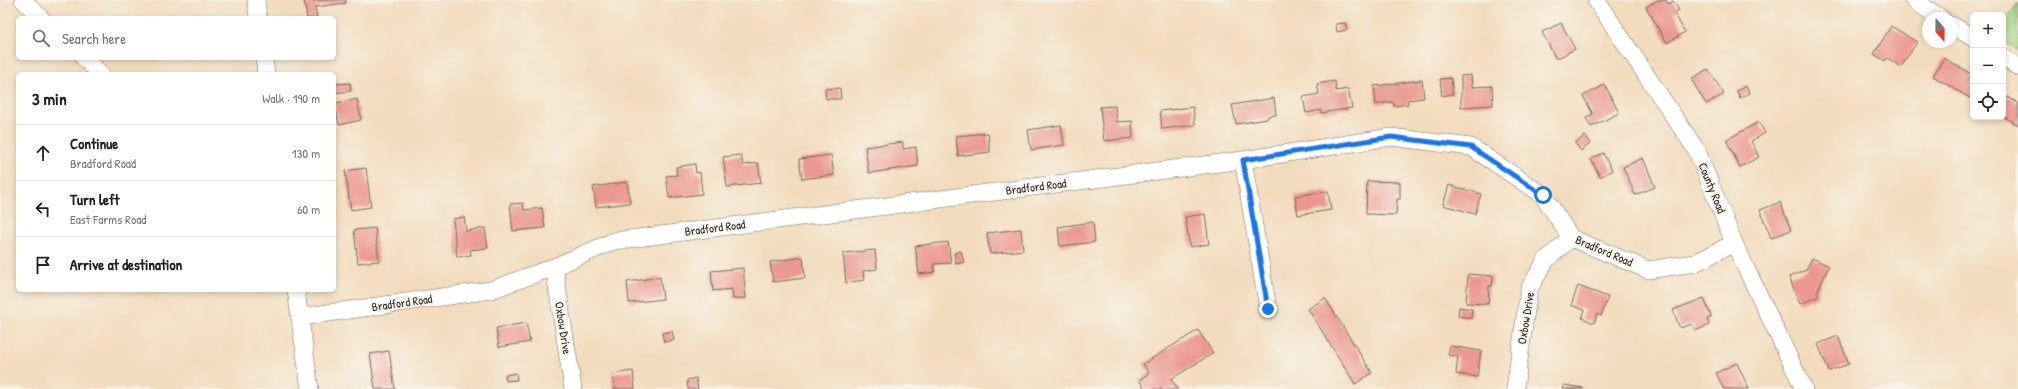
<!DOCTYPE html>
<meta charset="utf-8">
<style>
:root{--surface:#fff;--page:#f6f6f6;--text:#222;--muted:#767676;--line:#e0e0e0}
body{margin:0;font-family:"Patrick Hand",sans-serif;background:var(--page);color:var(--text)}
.controls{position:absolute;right:12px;top:12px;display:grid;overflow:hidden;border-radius:6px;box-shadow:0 2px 6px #0003}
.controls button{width:36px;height:36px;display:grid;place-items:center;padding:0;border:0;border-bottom:1px solid var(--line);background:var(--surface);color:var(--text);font:20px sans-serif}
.compass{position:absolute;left:1922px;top:12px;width:36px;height:36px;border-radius:50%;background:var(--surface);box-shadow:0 2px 6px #0003;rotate:160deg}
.stop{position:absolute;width:12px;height:12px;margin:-9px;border:3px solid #1a73e8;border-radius:50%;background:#fff}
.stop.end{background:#1a73e8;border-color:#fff;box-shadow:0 1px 4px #0008}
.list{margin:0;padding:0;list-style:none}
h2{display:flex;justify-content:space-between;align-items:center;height:52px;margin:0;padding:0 16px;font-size:17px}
h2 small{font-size:13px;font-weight:400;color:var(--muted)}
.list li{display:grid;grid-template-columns:26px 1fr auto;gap:12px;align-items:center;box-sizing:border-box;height:56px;padding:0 16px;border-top:1px solid var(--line)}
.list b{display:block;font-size:15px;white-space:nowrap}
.list p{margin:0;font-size:13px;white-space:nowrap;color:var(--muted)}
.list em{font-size:13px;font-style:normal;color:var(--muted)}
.icon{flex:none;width:22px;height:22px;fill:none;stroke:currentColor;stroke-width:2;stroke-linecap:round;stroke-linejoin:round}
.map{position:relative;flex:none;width:2018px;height:389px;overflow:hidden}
.search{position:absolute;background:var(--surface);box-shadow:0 2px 6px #0003;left:16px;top:16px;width:320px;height:44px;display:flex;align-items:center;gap:10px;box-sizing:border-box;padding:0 14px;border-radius:6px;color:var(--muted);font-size:15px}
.panel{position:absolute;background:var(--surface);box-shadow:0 2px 6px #0003;left:16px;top:72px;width:320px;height:220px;border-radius:6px}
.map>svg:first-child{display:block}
.green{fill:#a1d17f;stroke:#667e55}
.building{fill:#eb9990}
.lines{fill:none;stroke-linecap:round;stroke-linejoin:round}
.minor-casing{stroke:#71695e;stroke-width:18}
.minor{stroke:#fff;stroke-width:17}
.route{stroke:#1a73e8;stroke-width:5}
.labels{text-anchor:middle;stroke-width:3;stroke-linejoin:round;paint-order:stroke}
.street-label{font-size:12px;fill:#2b2b2b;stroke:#f7f3e8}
</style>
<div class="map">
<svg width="2018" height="389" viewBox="0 0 2018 389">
<rect width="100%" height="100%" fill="#f7f3e8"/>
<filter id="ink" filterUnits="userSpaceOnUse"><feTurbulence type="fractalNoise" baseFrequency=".025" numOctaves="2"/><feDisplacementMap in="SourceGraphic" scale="8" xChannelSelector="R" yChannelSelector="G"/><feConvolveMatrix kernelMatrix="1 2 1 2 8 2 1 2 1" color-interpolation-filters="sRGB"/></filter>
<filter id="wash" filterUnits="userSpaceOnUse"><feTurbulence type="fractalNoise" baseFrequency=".012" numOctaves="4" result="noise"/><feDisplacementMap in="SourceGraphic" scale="16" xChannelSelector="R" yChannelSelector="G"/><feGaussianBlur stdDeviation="0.9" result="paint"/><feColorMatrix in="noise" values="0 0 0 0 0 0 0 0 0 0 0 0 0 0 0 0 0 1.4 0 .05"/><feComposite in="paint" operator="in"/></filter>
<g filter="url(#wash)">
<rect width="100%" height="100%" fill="#f3dcbd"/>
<path class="green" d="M 2018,3 L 2018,50 L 2003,40 L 2003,23 Z"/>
<g id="blocks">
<path class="building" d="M 304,0 L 346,0 L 346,3 L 315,7 L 317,18 L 307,18 Z
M 1658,0 L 1666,0 L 1668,4 L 1673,1 L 1679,10 L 1674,13 L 1685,32 L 1667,43 L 1646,7 Z
M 1345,23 L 1347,30 L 1337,32 L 1336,24 Z
M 1561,23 L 1575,49 L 1556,59 L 1542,32 Z
M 1891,26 L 1917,42 L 1901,67 L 1887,58 L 1885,61 L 1874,54 Z
M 1944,58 L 1971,74 L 1970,77 L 1973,79 L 1973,93 L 1970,98 L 1933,76 Z
M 1708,69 L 1724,94 L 1706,104 L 1691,79 Z
M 1471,75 L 1472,87 L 1492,86 L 1493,105 L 1461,107 L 1461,76 Z
M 1451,78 L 1453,94 L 1442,96 L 1440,79 Z
M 1422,80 L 1424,98 L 1407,100 L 1408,104 L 1394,106 L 1393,102 L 1376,104 L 1374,86 Z
M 1335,81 L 1336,91 L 1348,89 L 1352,108 L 1321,113 L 1321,110 L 1306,113 L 1303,97 L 1319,94 L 1317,84 Z
M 350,83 L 351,91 L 334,93 L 334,84 Z
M 1605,85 L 1619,113 L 1591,127 L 1586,118 L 1593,114 L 1583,96 Z
M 1746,86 L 1750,93 L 1740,98 L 1737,91 Z
M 840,88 L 841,99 L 826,99 L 825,89 Z
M 2008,97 L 2018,103 L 2018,125 L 2003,116 L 2003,105 Z
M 1274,98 L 1276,115 L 1268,116 L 1267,119 L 1236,124 L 1232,105 Z
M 357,99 L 361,120 L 339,125 L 335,103 Z
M 1115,106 L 1117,122 L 1132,121 L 1133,138 L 1104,141 L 1100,107 Z
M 1193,107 L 1195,125 L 1162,129 L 1160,111 Z
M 1759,122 L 1765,133 L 1751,141 L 1759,157 L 1740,167 L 1726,140 Z
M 1061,125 L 1064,145 L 1031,150 L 1028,130 Z
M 988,133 L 990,152 L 958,156 L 956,136 Z
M 1585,136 L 1591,143 L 1581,151 L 1575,143 Z
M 903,142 L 903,149 L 916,147 L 918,166 L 869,173 L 865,147 Z
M 1603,153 L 1612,170 L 1600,177 L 1591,159 Z
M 741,155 L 743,165 L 758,163 L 761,183 L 727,187 L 723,157 Z
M 831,155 L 834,175 L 802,179 L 799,159 Z
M 1643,158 L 1655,187 L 1635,195 L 1623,167 Z
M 695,164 L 696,173 L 700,172 L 702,194 L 669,198 L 666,176 L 677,175 L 676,167 Z
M 366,168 L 371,207 L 351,210 L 345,171 Z
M 1367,181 L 1400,182 L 1400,199 L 1397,199 L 1396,215 L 1366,214 Z
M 627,182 L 630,203 L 596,207 L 593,187 Z
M 1449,185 L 1481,194 L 1475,214 L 1443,205 Z
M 1328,191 L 1331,210 L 1298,215 L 1295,196 Z
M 1780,202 L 1791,230 L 1771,238 L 1760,210 Z
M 523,203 L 524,210 L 542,208 L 545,228 L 513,231 L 510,204 Z
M 1205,214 L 1209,244 L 1190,247 L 1185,217 Z
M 464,217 L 466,231 L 485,228 L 488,248 L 470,250 L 471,255 L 457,257 L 453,219 Z
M 1093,222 L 1095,242 L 1060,246 L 1058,227 Z
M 375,228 L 379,261 L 358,263 L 354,230 Z
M 1021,229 L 1023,250 L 990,254 L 987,233 Z
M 948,242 L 951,263 L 934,264 L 935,272 L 919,274 L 915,246 Z
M 875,250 L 877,269 L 863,271 L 864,280 L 846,283 L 843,253 Z
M 961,251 L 964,262 L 956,264 L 954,253 Z
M 803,257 L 805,278 L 773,282 L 770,262 Z
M 1812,258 L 1829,266 L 1817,292 L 1819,296 L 1800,304 L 1789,277 L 1806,270 Z
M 743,268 L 746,298 L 733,299 L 732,289 L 713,291 L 711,271 Z
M 1468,274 L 1493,276 L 1492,286 L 1489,286 L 1488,304 L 1466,303 Z
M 660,277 L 663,299 L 629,303 L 627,282 Z
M 1578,286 L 1608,297 L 1601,316 L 1597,314 L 1594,323 L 1582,318 L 1585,310 L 1571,305 Z
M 1325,298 L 1372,373 L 1355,384 L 1308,309 Z
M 1704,298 L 1711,317 L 1707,319 L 1709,325 L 1695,331 L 1692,324 L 1680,328 L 1673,310 Z
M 1459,307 L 1472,309 L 1471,318 L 1458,316 Z
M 526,323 L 530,342 L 499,347 L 496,328 Z
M 1198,330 L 1213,353 L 1171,379 L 1178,389 L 1145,389 L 1139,380 L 1149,373 L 1143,364 Z
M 672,331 L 674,340 L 664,342 L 662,333 Z
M 1838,336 L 1849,364 L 1829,371 L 1818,344 Z
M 1450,346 L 1481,351 L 1477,377 L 1456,374 L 1458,357 L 1448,355 Z
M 389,351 L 395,389 L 375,389 L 370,354 Z
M 1737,363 L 1749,389 L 1724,389 L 1716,373 Z
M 633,371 L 635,389 L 614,389 L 612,374 Z
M 516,373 L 517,380 L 506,381 L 505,375 Z
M 696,378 L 698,389 L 688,389 L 687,380 Z
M 1564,385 L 1583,388 L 1583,389 L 1563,389 Z"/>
</g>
</g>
<g filter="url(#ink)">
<use href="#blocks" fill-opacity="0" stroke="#71695e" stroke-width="1"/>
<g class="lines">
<g class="minor-casing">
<path id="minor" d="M 23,0 L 41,18
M 256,0 L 258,18
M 1596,0 L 1697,151 L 1734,243 L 1804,389
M 1913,0 L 1941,18
M 1952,25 L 1973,38
M 2003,57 L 2018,67
M 84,58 L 101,74
M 264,58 L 266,74
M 1243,160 L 1268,309
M 554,267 L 573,389
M 296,290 L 310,389
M 300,317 L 491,290 L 554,267 L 614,241 L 1243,160 L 1391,137 L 1471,147 L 1543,195 L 1571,238 L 1648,270 L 1695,263 L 1734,243
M 1515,389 L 1529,289 L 1546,260 L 1571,238"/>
</g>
<use href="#minor" class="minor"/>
</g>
</g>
<g class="lines" filter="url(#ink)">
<path class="route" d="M 1268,309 L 1243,160 L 1391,137 L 1471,147 L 1543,195"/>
</g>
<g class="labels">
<g class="street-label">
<text transform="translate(1036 187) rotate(-7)" y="4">Bradford Road</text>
<text transform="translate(1712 188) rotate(68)" y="4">County Road</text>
<text transform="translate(715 228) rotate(-7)" y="4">Bradford Road</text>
<text transform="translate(1604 251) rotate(23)" y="4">Bradford Road</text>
<text transform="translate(402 303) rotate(-8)" y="4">Bradford Road</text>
<text transform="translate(1526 318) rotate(-81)" y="4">Oxbow Drive</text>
<text transform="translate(563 328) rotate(81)" y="4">Oxbow Drive</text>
</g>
</g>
</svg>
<div class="controls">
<button>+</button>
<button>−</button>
<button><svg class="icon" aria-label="locate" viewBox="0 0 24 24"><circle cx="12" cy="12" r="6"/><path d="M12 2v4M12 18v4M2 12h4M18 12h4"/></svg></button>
</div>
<svg class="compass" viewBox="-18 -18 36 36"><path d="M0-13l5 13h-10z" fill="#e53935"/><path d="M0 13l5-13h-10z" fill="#767676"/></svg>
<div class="stop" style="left:1543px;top:195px"></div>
<div class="stop end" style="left:1268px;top:309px"></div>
<div class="search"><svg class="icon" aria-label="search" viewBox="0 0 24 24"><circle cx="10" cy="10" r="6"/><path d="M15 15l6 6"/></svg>Search here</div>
<section class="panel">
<h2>3 min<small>Walk · 190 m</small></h2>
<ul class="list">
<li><svg class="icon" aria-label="ahead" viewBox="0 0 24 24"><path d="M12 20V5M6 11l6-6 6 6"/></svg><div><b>Continue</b><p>Bradford Road</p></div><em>130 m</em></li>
<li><svg class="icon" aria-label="left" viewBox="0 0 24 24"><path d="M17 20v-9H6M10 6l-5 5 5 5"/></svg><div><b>Turn left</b><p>East Farms Road</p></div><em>60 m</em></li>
<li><svg class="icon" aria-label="arrive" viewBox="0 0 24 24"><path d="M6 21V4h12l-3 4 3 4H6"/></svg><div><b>Arrive at destination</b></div></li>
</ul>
</section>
</div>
